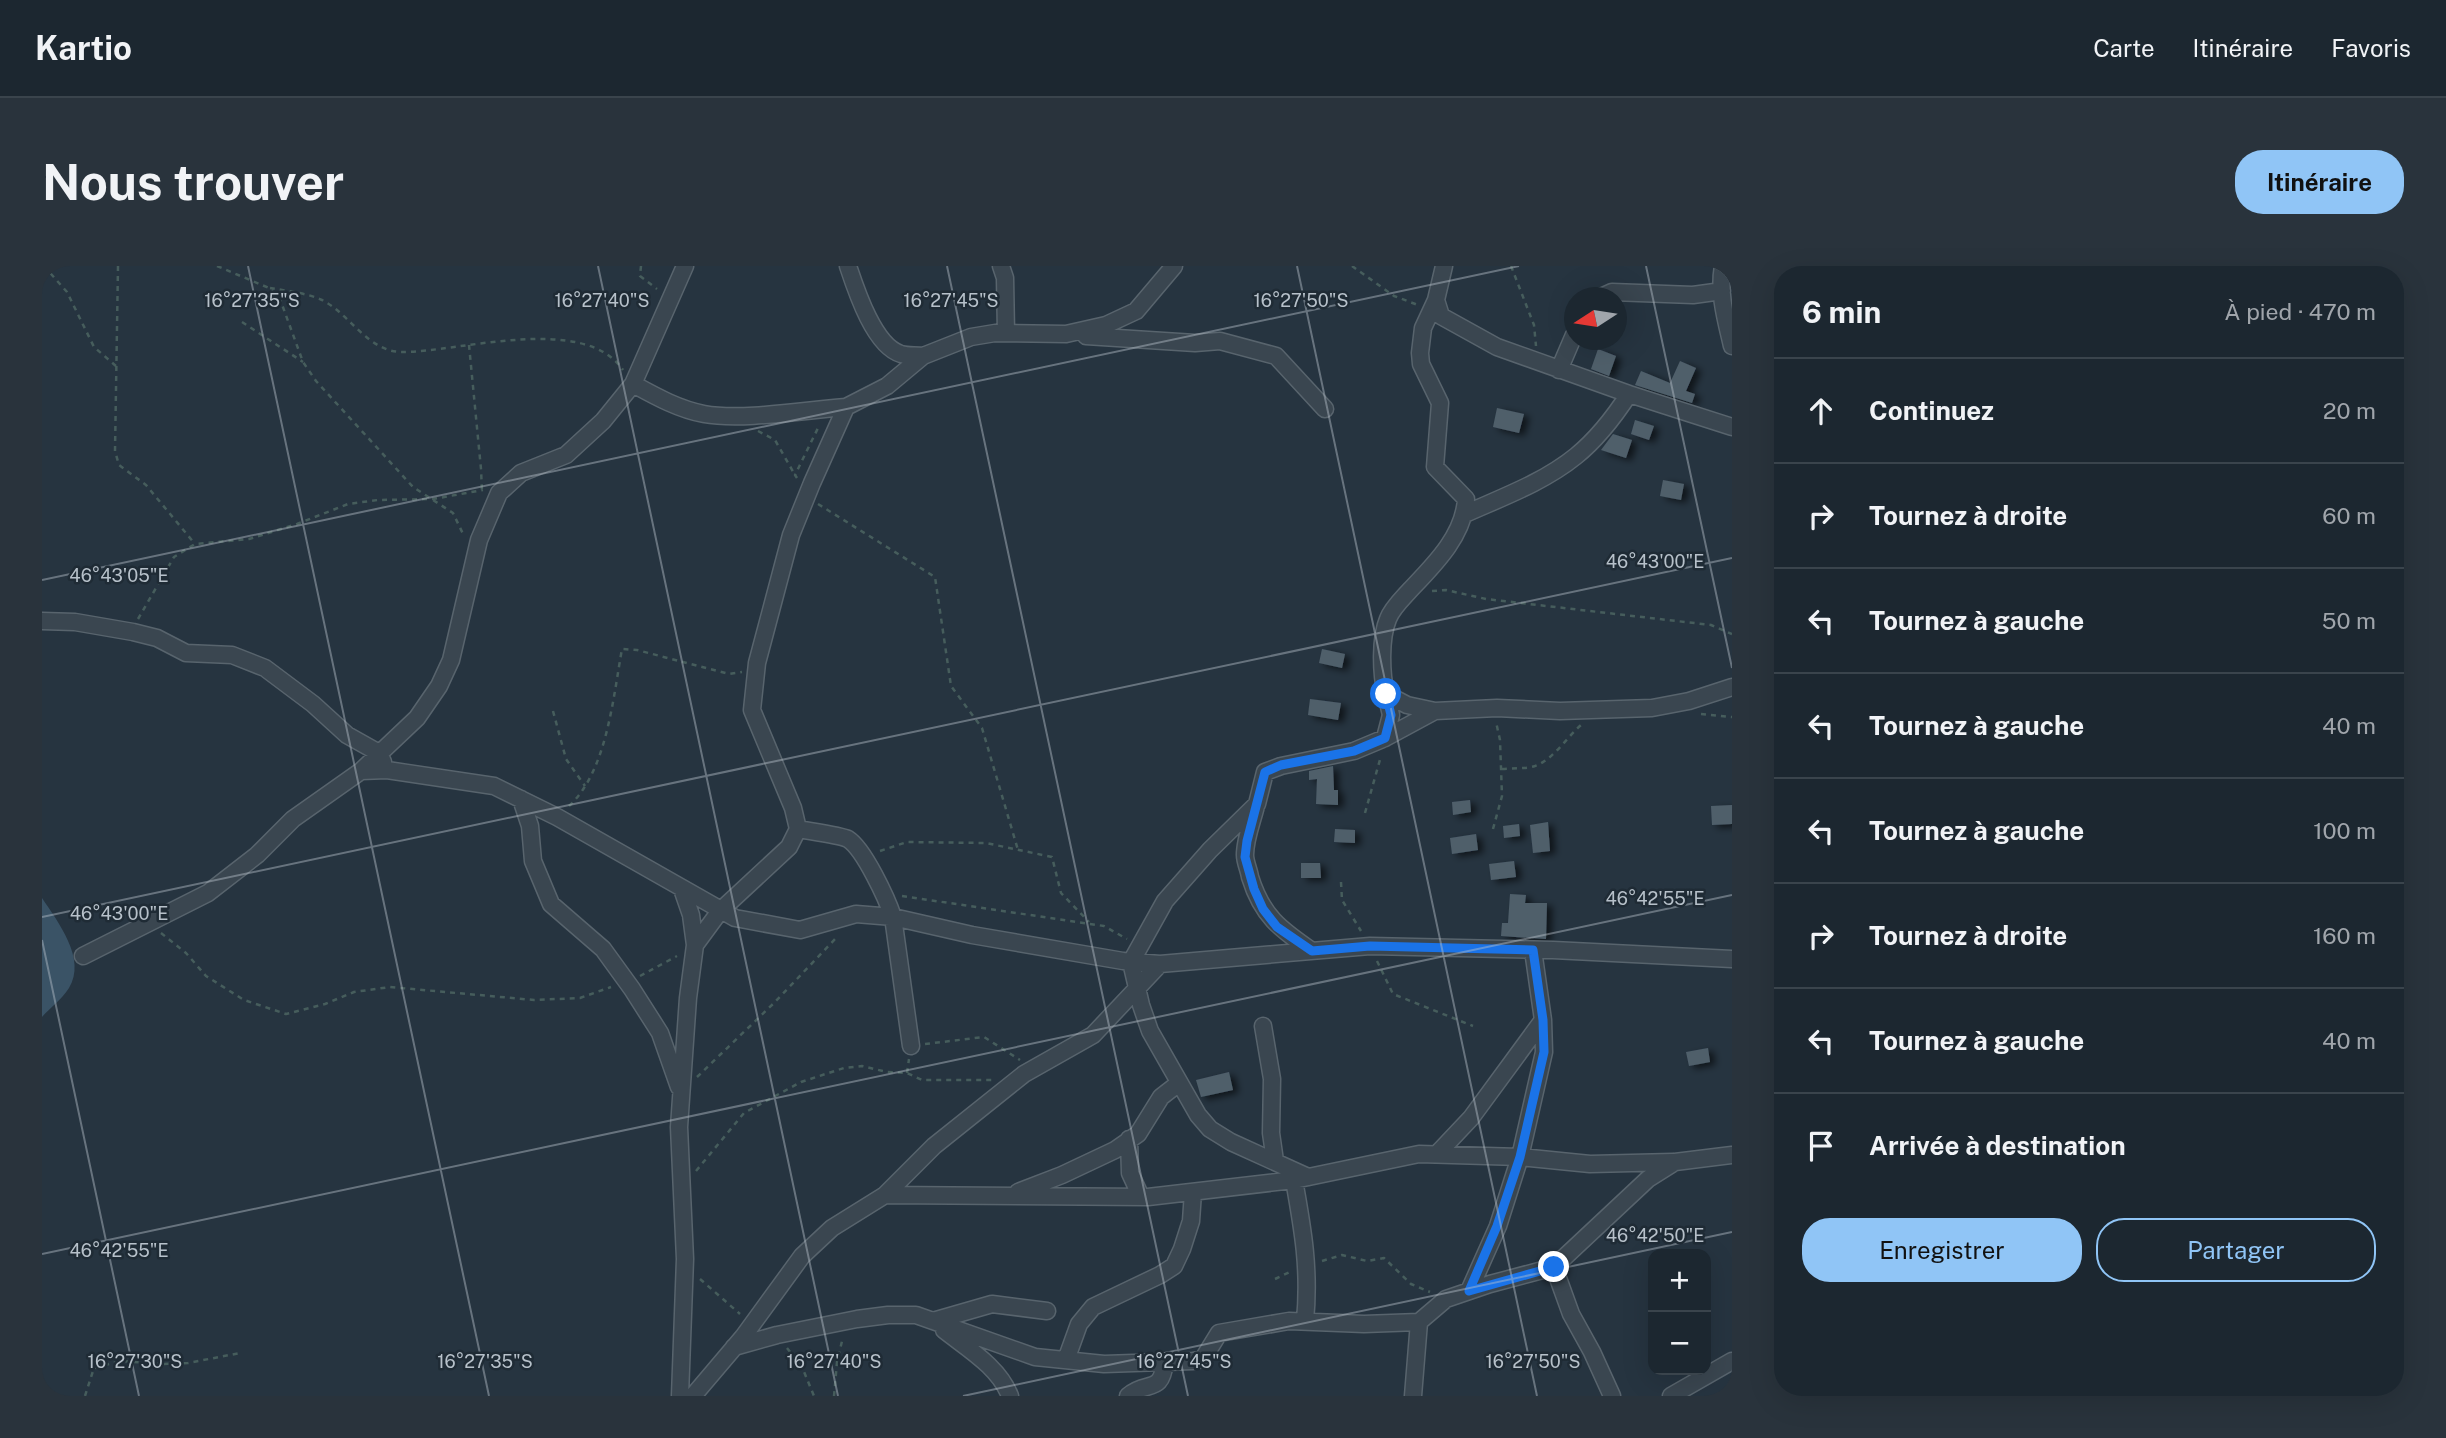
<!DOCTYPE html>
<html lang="fr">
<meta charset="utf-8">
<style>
:root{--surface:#1c2730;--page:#29333c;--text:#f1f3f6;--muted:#a0a5ab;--line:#3a444c;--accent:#90c5f6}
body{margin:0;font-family:"Public Sans",sans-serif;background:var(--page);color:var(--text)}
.controls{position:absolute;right:21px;bottom:21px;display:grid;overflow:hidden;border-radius:14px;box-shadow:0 7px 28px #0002}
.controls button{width:63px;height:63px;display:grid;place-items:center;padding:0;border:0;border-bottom:2px solid var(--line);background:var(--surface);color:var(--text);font:35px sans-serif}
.compass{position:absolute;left:1522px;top:21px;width:63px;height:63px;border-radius:50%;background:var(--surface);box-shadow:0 7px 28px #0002;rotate:258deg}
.stop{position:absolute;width:21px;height:21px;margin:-16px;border:5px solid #1a73e8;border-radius:50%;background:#fff}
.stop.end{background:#1a73e8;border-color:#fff;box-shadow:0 2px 7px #0008}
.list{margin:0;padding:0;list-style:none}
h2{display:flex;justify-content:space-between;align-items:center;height:91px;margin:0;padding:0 28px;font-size:30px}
h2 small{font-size:23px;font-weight:400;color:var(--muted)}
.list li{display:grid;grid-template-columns:46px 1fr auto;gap:21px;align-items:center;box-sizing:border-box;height:105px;padding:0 28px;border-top:2px solid var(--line)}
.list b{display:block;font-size:26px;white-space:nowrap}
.list em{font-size:23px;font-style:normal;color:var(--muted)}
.actions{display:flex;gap:14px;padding:21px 28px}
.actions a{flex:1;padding:16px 0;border:2px solid var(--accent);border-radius:28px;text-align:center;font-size:24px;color:var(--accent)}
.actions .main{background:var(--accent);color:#111}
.icon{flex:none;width:38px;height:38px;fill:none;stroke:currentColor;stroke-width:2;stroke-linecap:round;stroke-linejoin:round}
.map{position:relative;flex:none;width:1690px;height:1130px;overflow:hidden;border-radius:28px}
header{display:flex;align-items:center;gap:42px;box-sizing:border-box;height:98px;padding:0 35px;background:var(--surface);border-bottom:2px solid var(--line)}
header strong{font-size:33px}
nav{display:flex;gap:38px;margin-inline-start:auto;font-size:24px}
.intro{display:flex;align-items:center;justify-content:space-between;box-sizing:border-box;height:168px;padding:0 42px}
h1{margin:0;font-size:49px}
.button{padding:18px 32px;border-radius:28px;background:var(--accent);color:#111;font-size:24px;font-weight:700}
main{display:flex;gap:42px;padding:0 42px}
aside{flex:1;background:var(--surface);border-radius:28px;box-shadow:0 7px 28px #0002}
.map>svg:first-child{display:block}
.water{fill:#3a5366}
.building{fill:#4f5f6b;filter:url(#shadow)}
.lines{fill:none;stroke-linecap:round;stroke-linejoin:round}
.street-casing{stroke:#58646d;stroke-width:19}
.path{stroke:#465d5c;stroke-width:2.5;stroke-dasharray:5 5;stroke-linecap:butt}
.street{stroke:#3a4650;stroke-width:16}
.route{stroke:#1a73e8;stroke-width:9}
.ticks{fill:none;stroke:#b7c1ca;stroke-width:2;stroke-opacity:0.45}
.ticks-label{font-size:18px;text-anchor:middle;fill:#b7c1ca;stroke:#1f2b35;stroke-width:5;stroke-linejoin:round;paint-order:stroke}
</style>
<header>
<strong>Kartio</strong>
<nav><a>Carte</a><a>Itinéraire</a><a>Favoris</a></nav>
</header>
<div class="intro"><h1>Nous trouver</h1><a class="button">Itinéraire</a></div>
<main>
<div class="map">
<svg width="1690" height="1130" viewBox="0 0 1690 1130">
<defs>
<filter id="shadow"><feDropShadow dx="5.5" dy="3" stdDeviation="3.5" flood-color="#0009"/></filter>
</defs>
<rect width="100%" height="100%" fill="#263440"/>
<path class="water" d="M 0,632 C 16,656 45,693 27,722 C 20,733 8,742 0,751 Z"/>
<path class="building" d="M 1556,83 L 1574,90 L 1567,110 L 1549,103 Z
M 1638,95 L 1654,102 L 1644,125 L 1653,128 L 1650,137 L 1593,119 L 1599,105 L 1628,117 Z
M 1455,142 L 1482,148 L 1477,167 L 1451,161 Z
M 1593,154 L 1612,160 L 1607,174 L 1589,168 Z
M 1571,168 L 1590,174 L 1584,192 L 1559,184 Z
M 1621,214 L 1642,218 L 1639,234 L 1618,230 Z
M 1280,383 L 1303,388 L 1300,402 L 1277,397 Z
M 1268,433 L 1299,437 L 1296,454 L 1266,449 Z
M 1291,500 L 1292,524 L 1296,524 L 1296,539 L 1274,538 L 1275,513 L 1267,514 L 1267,505 Z
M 1428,534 L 1429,546 L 1411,549 L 1410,536 Z
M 1690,539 L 1690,558 L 1670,559 L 1669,540 Z
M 1506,556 L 1508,585 L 1491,587 L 1488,559 Z
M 1477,558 L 1478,570 L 1462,572 L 1461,560 Z
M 1293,563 L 1313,564 L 1313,577 L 1292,576 Z
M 1434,568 L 1436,584 L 1410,588 L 1408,572 Z
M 1472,595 L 1474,611 L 1449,614 L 1447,598 Z
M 1259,597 L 1278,597 L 1279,612 L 1259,612 Z
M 1468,628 L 1484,629 L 1483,637 L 1505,637 L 1504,673 L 1459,670 L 1460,657 L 1466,657 Z
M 1666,782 L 1668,796 L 1647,800 L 1644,786 Z
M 1187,806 L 1191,824 L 1159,831 L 1154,814 Z"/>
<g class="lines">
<g class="street-casing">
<path id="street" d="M 643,0 L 591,118 C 613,130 636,143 662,148 C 700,155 764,144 804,141
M 806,0 C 814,24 832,80 859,88 C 865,90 874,89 881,90
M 959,0 L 963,12 L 964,67
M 1402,0 L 1394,34 L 1399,50 L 1455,81 L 1587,128
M 1681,0 C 1676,27 1684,54 1690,80
M 1557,32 L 1570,26 L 1651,29 L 1680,25
M 1044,70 L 1153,77 L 1178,75 L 1234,90 L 1283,143
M 1517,104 L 1532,69
M 1423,248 C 1461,231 1502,216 1534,190 C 1555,173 1572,151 1587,128 L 1690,161
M 0,355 L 33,356 L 91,366 L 115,372 L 144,387 L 190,389 L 223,402 L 271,438 L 305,469 L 337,487 L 341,496
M 1393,445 L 1365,439 L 1344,428 C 1339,408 1338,372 1346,353 C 1350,342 1362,331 1369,323 C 1393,298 1422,269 1424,233 L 1393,201 L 1398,137 L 1379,98 L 1378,87 L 1381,62 L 1394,34
M 1343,472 L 1349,449 L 1344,428
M 319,505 L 375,452 L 397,420 L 409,394 L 437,274 L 457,227 L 479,207 L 524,189 L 561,155 L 591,118
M 479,533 L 488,560 L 491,595 L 509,638 L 561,683 L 590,723 L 618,767 L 637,821
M 1214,540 C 1210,556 1203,573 1203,589 C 1203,596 1207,604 1208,611 C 1220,650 1238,663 1270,685
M 756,563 C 766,565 798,569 806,573 C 822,583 845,633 851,651 L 869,780
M 640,623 L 649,649 L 653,679
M 41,690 L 166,627 L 215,589 L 251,553 L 319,505 L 345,504 L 452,520 L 515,551 L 693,652 L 758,664 L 814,648 L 851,651 L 930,669 L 1081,695 L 1118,698 L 1328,680 L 1511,684 L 1690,693
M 1501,754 L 1502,786 L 1478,891 L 1548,898 L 1631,896
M 1221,760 L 1230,813 L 1229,867 L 1233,895
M 1087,873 L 1088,907 L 1099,931
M 1395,888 L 1429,852 L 1501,754 L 1491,684
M 1266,911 L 1189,876 L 1168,863 L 1156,849 L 1108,765 L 1099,739 L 1089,696 L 1123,635 L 1168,584 L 1215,538 L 1223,506 L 1239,500 L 1312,485 L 1343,472 L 1393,445 L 1455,442 L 1518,445 L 1610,442 L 1647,435 L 1690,421
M 1252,914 C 1261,964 1268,1004 1263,1055
M 976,926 L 1020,909 L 1073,884 L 1096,868 L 1119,831 L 1137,817
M 843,929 L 1106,931 L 1252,914 L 1377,888 L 1478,891 L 1456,960 L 1427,1025
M 1512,1001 L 1529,1048 L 1550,1086 L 1570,1130
M 891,1055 L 950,1038 L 1005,1045
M 902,1064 C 926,1083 957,1101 968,1130
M 692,1081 L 735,1069 L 815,1053 L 846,1049 L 874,1049 L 993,1091 L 1062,1098 L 1151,1095 L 1161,1093 L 1177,1067 L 1247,1055 L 1322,1058 L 1377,1056
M 1024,1094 L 1037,1058 L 1051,1041 L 1118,1009 L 1132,1000 L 1140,983 L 1149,955 L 1151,926
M 638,1130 L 643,993 L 637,861 L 646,732 L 653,679 L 678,645 L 747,581 L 756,563 L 751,542 L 710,444 L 715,397 L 749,269 L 770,217 L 804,141 L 845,120 L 881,90 L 929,71 L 953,67 L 1024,68 L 1064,59 L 1094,45 L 1132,0
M 651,1130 L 701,1071 L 760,990 L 790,962 L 843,929 L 892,880 L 982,808 L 1051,769 L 1118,698
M 1086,1130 C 1105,1113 1119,1130 1123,1096
M 1371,1130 L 1377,1056 L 1404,1033 L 1448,1018 L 1512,1001 L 1606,913 L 1633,896 L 1690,889
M 1629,1130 L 1690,1095"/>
</g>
<path class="path" d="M 2,0 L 25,26 L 52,81 L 74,100
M 76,0 L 73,185 L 77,199 L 104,219 L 153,278
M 175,0 L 227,22 L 238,33 L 261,96 L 274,115 L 371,221 L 411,247 L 422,270
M 599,0 L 598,10 L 615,23
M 1310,0 L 1352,30 L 1376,39
M 1469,0 L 1492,59 L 1494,80
M 228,22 C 245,25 265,27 280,34 C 308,48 326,86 360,86 C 418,86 542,47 581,104
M 200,56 L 261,96
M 427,79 L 439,203 L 440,226
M 716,165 L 733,174 L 753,209
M 755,212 L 753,209 L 776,162
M 776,238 L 893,311 L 909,420 L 940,462 L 976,584
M 1390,325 L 1404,324 L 1444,333 L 1669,359 L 1690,368
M 96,353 L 132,291 L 153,278 L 207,273 L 255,258 L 306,238 L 336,234 L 391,233 L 441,224
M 511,445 L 524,493 L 543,520
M 1659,448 L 1690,451
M 1460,503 C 1470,502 1484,503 1493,500 C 1512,493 1524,472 1539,459
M 527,540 C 565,505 571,432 580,383 L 595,384 L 687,408 L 700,406
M 1323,547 L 1339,490
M 1451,563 L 1460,530 L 1458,474 L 1454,456
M 838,585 L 865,576 L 944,577 L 1010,591 L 1019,627 L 1047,656
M 1299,616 L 1300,634 L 1319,665
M 860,630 L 1062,660 L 1085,673
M 119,667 L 144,687 L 164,710 L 202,734 L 244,748 L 283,738 L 312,726 L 348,721 L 492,734 L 538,732 L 569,721
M 1335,695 L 1351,728 L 1431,760
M 598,710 L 635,690
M 883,778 L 942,771 L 978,794
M 865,807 L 867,793
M 655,811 L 732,737 L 796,670
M 654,905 L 702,847 L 759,816 L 802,802 L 820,800 L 845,806 L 865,807 L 880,814 L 951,814
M 1280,995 L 1300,989 L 1325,995 L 1342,992 L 1369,1018 L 1388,1026
M 658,1013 L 698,1048
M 1233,1013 L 1250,1005
M 745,1082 L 760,1101 L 772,1130
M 43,1130 L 52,1102 L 78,1095 L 121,1098 L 146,1097 L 198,1087
M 792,1130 L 795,1096 L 801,1071"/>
<use href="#street" class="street"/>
</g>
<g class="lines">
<path class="route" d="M 1344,428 L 1349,449 L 1343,472 L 1312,485 L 1239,499 L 1223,506 L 1205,575 L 1203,591 L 1212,623 L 1221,643 L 1235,661 L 1270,685 L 1328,680 L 1491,684 L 1501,754 L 1502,786 L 1478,891 L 1455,960 L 1427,1025 L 1512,1001"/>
</g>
<path class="ticks" d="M 206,0 L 447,1130M 556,0 L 796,1130M 905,0 L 1146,1130M 1255,0 L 1495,1130M 1604,0 L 1690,402M 0,314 L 1477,0M 0,651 L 1690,292M 0,674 L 97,1130M 0,988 L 1690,629M 921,1130 L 1690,966"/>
<g class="ticks-label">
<text x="210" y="41">16°27'35"S</text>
<text x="560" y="41">16°27'40"S</text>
<text x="909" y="41">16°27'45"S</text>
<text x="1259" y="41">16°27'50"S</text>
<text x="1613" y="302">46°43'00"E</text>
<text x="77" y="316">46°43'05"E</text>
<text x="1613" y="639">46°42'55"E</text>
<text x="77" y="654">46°43'00"E</text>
<text x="1613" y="976">46°42'50"E</text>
<text x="77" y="991">46°42'55"E</text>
<text x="93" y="1102">16°27'30"S</text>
<text x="443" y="1102">16°27'35"S</text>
<text x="792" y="1102">16°27'40"S</text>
<text x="1142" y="1102">16°27'45"S</text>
<text x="1491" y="1102">16°27'50"S</text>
</g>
</svg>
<div class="controls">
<button>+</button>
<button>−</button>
</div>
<svg class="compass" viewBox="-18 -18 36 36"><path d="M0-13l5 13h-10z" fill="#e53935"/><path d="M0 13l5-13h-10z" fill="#a0a5ab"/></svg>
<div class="stop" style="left:1344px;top:428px"></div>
<div class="stop end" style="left:1512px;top:1001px"></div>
</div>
<aside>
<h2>6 min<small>À pied · 470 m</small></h2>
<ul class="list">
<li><svg class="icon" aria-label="ahead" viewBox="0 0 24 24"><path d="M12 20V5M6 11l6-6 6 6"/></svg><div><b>Continuez</b></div><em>20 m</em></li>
<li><svg class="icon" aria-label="right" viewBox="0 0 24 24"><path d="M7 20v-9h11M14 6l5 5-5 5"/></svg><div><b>Tournez à droite</b></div><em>60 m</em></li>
<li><svg class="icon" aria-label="left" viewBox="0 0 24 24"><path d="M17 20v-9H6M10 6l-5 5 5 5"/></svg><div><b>Tournez à gauche</b></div><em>50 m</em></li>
<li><svg class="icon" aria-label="left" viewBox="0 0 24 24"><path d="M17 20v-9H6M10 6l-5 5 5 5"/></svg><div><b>Tournez à gauche</b></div><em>40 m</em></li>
<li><svg class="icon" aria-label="left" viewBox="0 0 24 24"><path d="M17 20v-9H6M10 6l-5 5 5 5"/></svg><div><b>Tournez à gauche</b></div><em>100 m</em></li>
<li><svg class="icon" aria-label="right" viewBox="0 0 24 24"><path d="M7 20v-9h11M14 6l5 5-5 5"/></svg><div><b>Tournez à droite</b></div><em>160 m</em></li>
<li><svg class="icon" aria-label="left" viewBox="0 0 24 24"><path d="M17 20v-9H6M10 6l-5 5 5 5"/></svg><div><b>Tournez à gauche</b></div><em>40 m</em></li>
<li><svg class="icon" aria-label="arrive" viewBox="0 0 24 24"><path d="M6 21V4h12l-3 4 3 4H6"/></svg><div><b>Arrivée à destination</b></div></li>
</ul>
<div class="actions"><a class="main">Enregistrer</a><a>Partager</a></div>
</aside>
</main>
